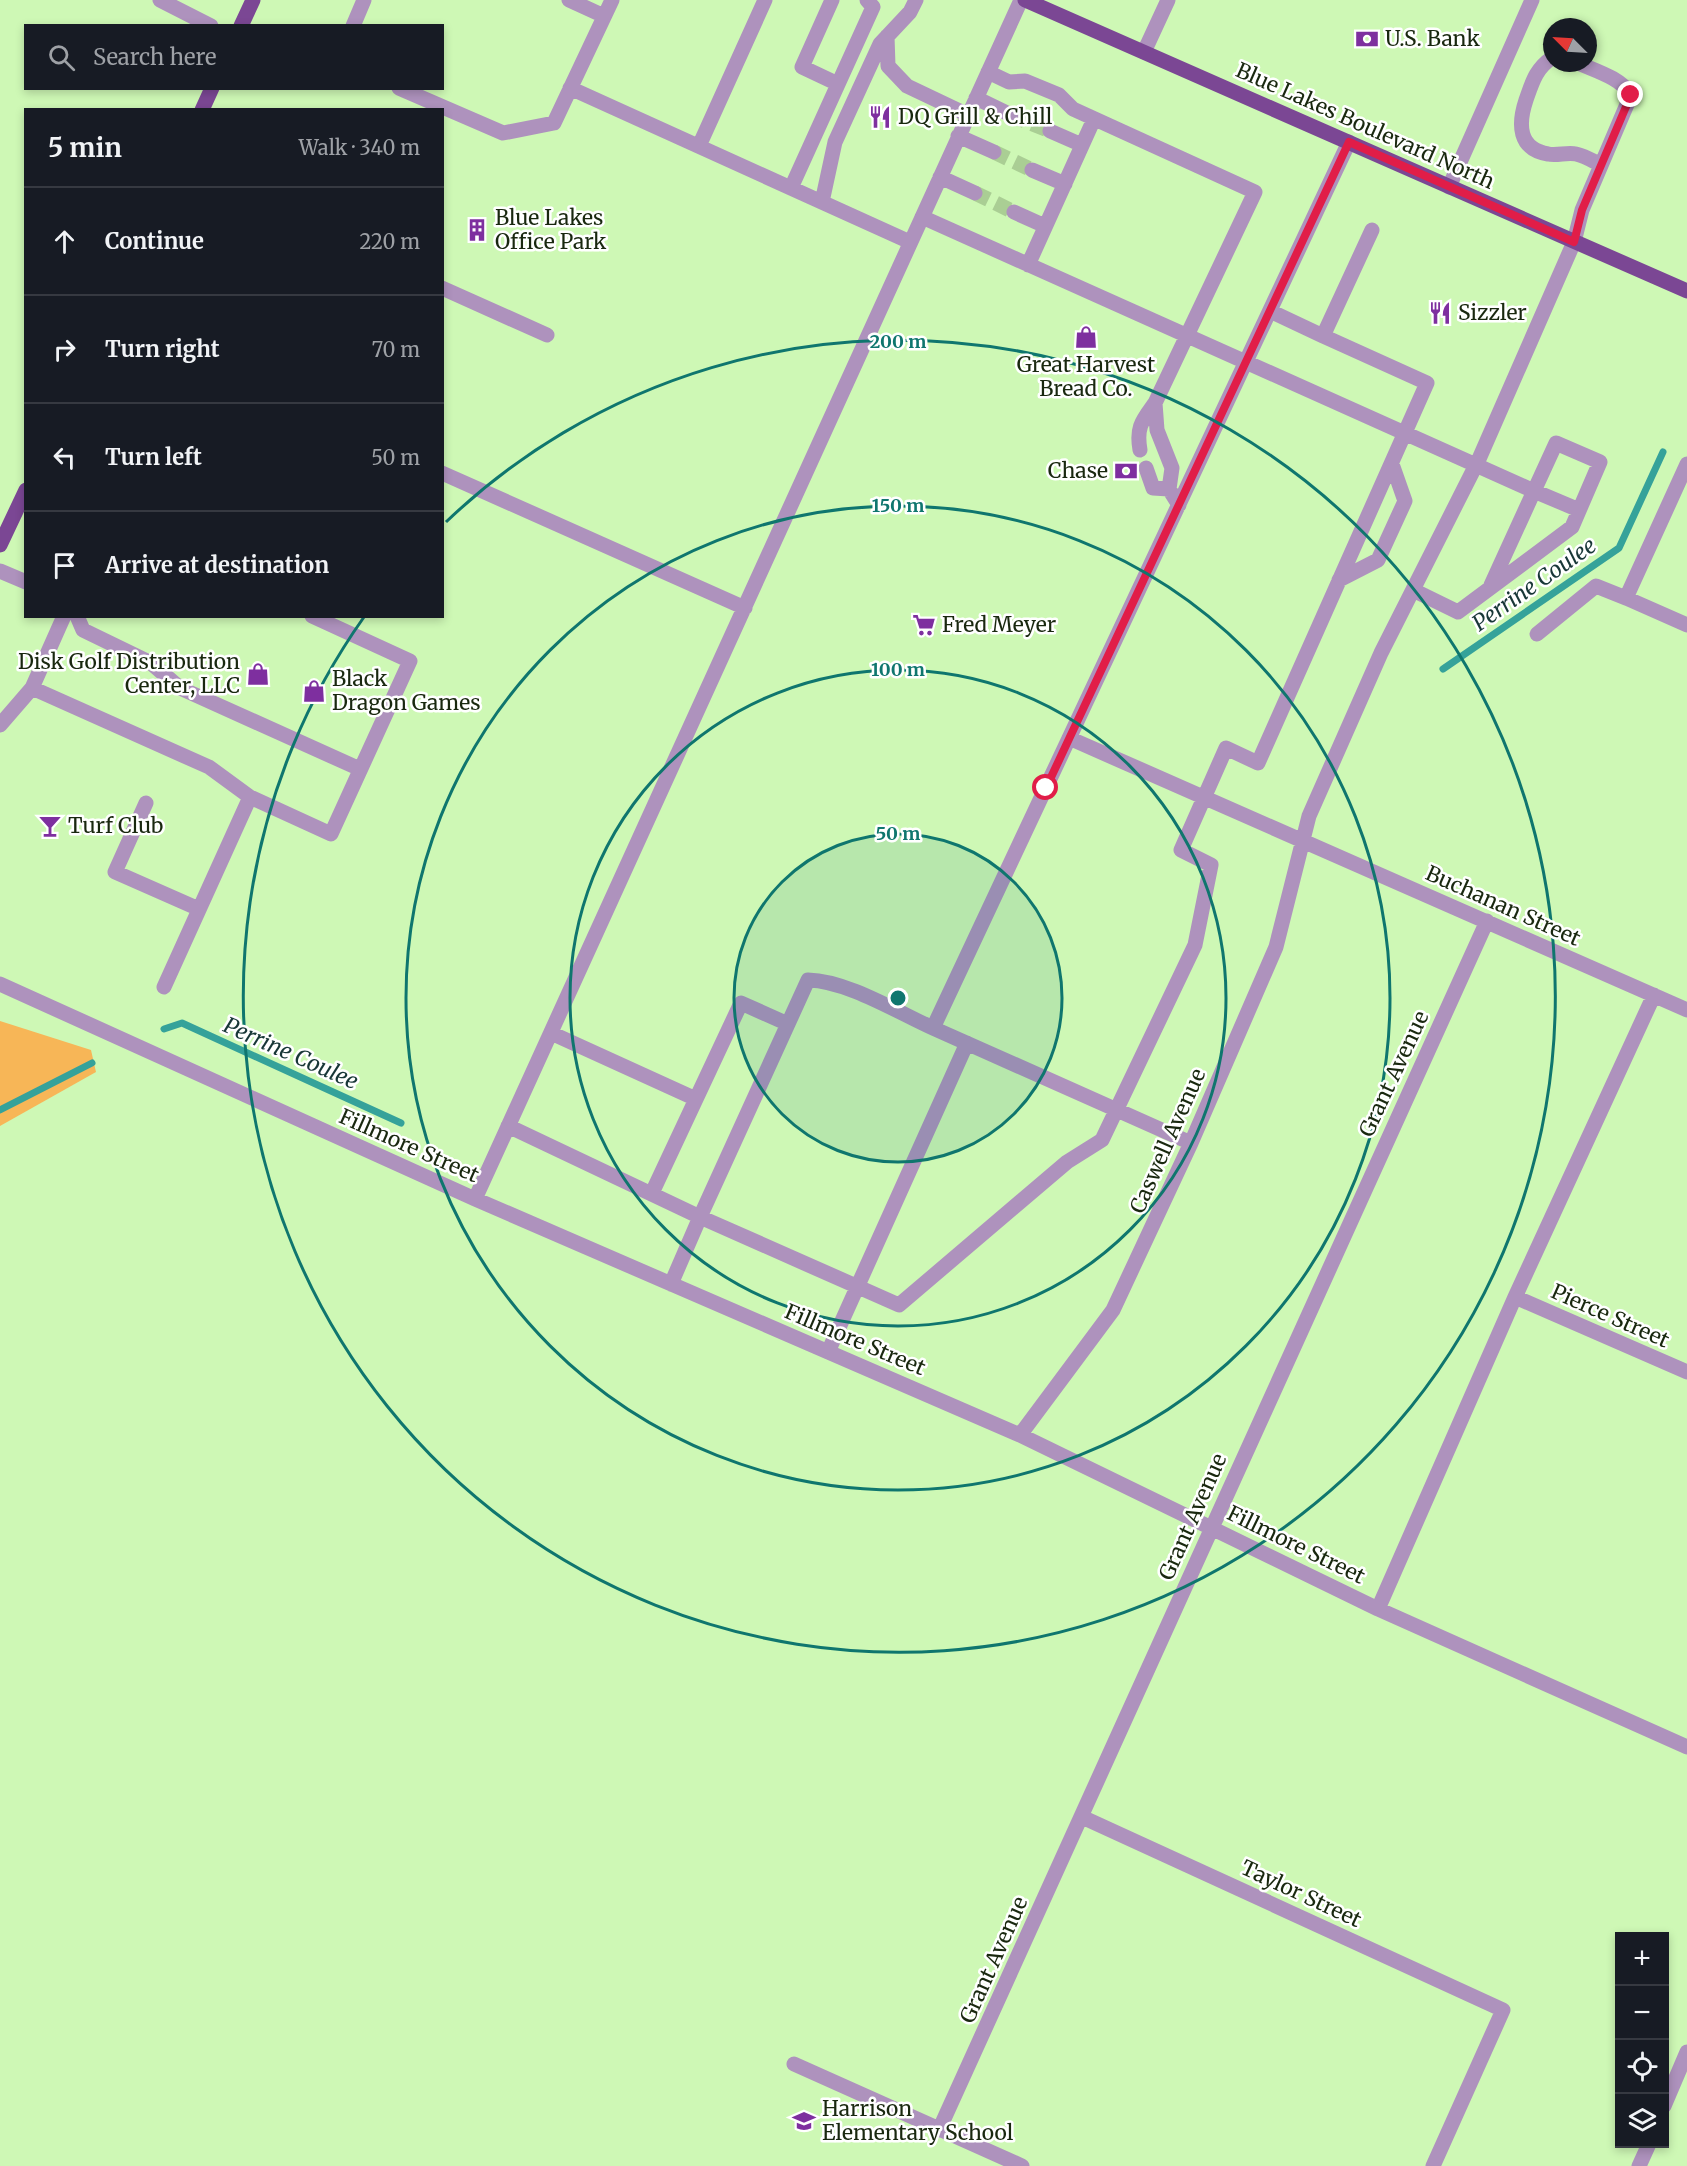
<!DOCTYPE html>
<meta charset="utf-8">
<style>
:root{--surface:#171b24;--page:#20242c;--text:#f1f3f6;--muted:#9ea1a6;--line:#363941}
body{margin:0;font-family:Merriweather,serif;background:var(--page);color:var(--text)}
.controls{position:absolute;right:18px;bottom:18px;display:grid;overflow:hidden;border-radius:0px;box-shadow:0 3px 9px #0003}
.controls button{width:54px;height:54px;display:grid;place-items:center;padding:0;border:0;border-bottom:2px solid var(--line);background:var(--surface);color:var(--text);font:30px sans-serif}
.compass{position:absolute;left:1543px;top:18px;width:54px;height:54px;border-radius:50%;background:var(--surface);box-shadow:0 3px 9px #0003;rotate:294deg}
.stop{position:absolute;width:18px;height:18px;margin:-14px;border:4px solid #e11d48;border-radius:50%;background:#fff}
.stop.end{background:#e11d48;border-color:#fff;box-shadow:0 2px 6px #0008}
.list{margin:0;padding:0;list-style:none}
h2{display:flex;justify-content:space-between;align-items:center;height:78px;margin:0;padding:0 24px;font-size:26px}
h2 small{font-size:20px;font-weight:400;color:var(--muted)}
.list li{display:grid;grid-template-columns:39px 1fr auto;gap:18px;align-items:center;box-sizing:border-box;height:108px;padding:0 24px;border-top:2px solid var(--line)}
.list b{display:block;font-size:22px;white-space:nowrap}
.list em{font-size:20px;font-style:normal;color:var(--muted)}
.icon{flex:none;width:33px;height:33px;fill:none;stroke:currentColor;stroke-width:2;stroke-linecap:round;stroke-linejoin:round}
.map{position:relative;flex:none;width:1687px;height:2166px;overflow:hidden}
.search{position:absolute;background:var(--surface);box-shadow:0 3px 9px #0003;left:24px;top:24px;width:420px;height:66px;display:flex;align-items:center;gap:15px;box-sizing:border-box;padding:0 21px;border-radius:0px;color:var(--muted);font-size:22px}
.panel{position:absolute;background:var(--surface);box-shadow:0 3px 9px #0003;left:24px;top:108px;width:420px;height:510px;border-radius:0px}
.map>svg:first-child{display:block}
.green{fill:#f7b657}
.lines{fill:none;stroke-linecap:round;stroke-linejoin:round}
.stream{stroke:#35a29a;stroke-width:7}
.minor-tunnel{stroke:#aace94;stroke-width:15;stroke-dasharray:15 8;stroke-linecap:butt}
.minor{stroke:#ae92bd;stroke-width:15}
.major{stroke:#7b4794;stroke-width:15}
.route{stroke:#e11d48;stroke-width:8}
.ring{fill:none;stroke:#0f766e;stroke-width:3}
.labels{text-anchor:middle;stroke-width:5;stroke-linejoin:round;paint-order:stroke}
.poi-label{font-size:21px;fill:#19280f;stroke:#fff;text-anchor:start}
.street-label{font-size:21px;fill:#19280f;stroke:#fff}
.water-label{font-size:22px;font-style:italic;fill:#183737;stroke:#fff}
.centre{fill:#0f766e;stroke:#fff;stroke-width:3}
.ring-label{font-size:18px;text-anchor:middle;font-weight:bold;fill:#0f766e;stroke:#fff;stroke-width:5;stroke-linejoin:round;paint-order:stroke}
</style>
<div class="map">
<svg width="1687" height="2166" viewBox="0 0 1687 2166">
<rect width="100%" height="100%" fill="#cef8b5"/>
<path class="green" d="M 0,1021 L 91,1050 L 96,1072 L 0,1126 Z"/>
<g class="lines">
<path class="stream" d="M 1443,669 L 1619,548 L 1663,452
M 164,1029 L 182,1023 L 401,1123
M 0,1110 L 92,1063"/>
<path class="minor-tunnel" d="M 1011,115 L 1050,131
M 994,152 L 1032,170
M 975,193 L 1014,212"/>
<path class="minor" d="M 160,0 L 211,26
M 569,0 L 604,16
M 832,0 L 802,67 L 838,84
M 353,26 L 364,0
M 887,36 L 888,66 L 907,86 L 968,115
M 1144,52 L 1168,0
M 1552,58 C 1536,68 1532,83 1526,100 C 1518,124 1518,149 1548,154 C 1557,156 1567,152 1576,154 C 1585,156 1593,161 1601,165
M 988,72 L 1009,82 L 1025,81 L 1059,95 L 1073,109 L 1255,192 L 1155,403 L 1157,430 L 1172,468 L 1169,489 L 1179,505
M 399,88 L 503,133 L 554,123 L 612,0
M 570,88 L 910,242
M 976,98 L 1011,115
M 1050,131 L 1082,145
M 958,136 L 994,152
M 699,146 L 765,0
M 1032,170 L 1065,184
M 940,177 L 975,193
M 1449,187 L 1532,0
M 791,188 L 873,7 L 867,0
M 822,202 L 835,142 L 880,44 L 910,12 L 916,0
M 1014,212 L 1045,226
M 922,217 L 1534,491 L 1556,443 L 1600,462 L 1572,527 L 1458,612 L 1413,590
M 1028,265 L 1094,119
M 442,288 L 547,335
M 1270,311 L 1323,336
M 1140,450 C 1136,427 1142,421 1155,403
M 1687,464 L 1626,598 L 1687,625
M 1146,468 L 1153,488 L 1169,489
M 442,473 L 745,608
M 0,571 L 26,582
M 1339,580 L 1378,560 L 1405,501 L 1392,464
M 1491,585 L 1534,491 L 1579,510
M 77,616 L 83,630 L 151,663 L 180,688 L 360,769
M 1537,634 L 1596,586 L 1626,598
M 32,688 L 209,767 L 250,797
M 0,725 L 32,688 L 64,616
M 1069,738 L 1687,1010
M 146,803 L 115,872 L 199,909
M 0,984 L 475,1199 L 1020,1435 L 1378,1609 L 1687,1747
M 164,987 L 250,797 L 331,834 L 410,661 L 312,616
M 933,1028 L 1349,142
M 551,1033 L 696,1099
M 508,1126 L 700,1217 L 671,1284
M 1191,1143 C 1105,1105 1020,1067 935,1029 C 897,1012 848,981 808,980 L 700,1217 L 899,1305 L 1067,1162 L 1102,1140 L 1195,945 L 1211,865 L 1181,850 L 1226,748 L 1258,763 L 1427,383 L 1323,336 L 1372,230
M 652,1193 L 741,1003 L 788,1024
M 475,1199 L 1021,0
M 1515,1297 L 1687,1372
M 828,1352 L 967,1043
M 1020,1435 L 1113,1310 L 1191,1143 L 1276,947 L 1309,816 L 1381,653 L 1479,459 L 1574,242 L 1582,210 L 1631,95 C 1621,78 1596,71 1578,63
M 1378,1609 L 1515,1297 L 1654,995
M 1082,1817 L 1503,2010 L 1433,2166
M 794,2064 L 1022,2166
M 1664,2106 L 1687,2052
M 939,2130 L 1487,921
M 1639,2166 L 1649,2144"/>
<path class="major" d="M 1025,0 L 1687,291
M 241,26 L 253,0
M 202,110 L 212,88
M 0,545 L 26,490"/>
</g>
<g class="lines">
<path class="route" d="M 1046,788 L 1349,142 L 1574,242 L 1582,210 L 1631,95"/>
</g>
<circle cx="898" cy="998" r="164" fill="#0f766e" fill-opacity=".12"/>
<g class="ring">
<circle cx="898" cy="998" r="164"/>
<circle cx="898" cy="998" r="328"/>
<circle cx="898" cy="998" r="492"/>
<path d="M446 522A656 656 0 1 1 364 617"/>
</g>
<defs>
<g id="bank-bare" transform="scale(1.8)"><path d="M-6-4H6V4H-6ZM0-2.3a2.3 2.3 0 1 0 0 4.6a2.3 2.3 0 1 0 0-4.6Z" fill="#7e2f9f" stroke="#fff" stroke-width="2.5" paint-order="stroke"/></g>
<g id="restaurant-bare" transform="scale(1.8)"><path d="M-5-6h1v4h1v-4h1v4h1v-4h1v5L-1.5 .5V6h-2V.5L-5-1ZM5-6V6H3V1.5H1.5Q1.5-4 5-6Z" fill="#7e2f9f" stroke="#fff" stroke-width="2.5" paint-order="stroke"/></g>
<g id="building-bare" transform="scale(1.8)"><path d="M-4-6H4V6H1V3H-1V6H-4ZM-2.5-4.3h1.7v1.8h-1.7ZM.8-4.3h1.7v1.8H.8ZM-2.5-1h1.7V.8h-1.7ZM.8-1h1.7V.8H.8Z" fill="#7e2f9f" stroke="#fff" stroke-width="2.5" paint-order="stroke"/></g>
<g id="shop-bare" transform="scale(1.8)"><path d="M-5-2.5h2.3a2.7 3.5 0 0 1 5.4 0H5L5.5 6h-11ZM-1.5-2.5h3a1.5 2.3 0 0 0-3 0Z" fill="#7e2f9f" stroke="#fff" stroke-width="2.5" paint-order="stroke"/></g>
<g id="supermarket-bare" transform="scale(1.8)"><path d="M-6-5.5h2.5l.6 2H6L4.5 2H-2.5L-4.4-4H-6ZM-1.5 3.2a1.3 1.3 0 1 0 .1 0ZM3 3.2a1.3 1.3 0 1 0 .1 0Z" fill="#7e2f9f" stroke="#fff" stroke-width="2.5" paint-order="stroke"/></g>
<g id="bar-bare" transform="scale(1.8)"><path d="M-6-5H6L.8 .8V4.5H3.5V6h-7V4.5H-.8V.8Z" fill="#7e2f9f" stroke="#fff" stroke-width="2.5" paint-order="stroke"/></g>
<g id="school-bare" transform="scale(1.8)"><path d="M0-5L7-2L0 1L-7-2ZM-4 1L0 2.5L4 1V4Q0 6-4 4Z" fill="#7e2f9f" stroke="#fff" stroke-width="2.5" paint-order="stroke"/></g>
</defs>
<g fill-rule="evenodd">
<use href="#bank-bare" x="1367" y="39"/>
<use href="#restaurant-bare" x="880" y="117"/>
<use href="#building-bare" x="477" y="230"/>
<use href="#restaurant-bare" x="1440" y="313"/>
<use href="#shop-bare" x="1086" y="337"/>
<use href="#bank-bare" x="1126" y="471"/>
<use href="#supermarket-bare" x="924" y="625"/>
<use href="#shop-bare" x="258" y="674"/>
<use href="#shop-bare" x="314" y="691"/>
<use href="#bar-bare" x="50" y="826"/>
<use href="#school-bare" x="804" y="2121"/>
</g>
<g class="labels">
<g class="poi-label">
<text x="1385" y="46">U.S. Bank</text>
<text x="898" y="124">DQ Grill &amp; Chill</text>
<text x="495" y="225">Blue Lakes<tspan x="495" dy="24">Office Park</tspan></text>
<text x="1458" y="320">Sizzler</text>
<text x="1086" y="372" text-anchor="middle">Great Harvest<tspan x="1086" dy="24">Bread Co.</tspan></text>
<text x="1108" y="478" text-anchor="end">Chase</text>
<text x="942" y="632">Fred Meyer</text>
<text x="240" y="669" text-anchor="end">Disk Golf Distribution<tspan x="240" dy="24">Center, LLC</tspan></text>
<text x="332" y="686">Black<tspan x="332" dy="24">Dragon Games</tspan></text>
<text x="68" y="833">Turf Club</text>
<text x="822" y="2116">Harrison<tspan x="822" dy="24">Elementary School</tspan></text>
</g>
<g class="street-label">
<text transform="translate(1365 126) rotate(24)" y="7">Blue Lakes Boulevard North</text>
<text transform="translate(1503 906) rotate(24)" y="7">Buchanan Street</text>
<text transform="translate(1394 1074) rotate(-65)" y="7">Grant Avenue</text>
<text transform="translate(1168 1141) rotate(-66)" y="7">Caswell Avenue</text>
<text transform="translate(409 1146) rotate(24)" y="7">Fillmore Street</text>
<text transform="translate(1610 1316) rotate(24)" y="7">Pierce Street</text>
<text transform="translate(855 1340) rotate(23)" y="7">Fillmore Street</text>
<text transform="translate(1193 1517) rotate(-66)" y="7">Grant Avenue</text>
<text transform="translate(1296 1545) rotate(26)" y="7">Fillmore Street</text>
<text transform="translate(1301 1894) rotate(25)" y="7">Taylor Street</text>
<text transform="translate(994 1960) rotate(-66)" y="7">Grant Avenue</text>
</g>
<g class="water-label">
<text transform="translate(1534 584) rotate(-35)" y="8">Perrine Coulee</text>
<text transform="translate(291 1053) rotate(24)" y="8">Perrine Coulee</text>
</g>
</g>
<circle cx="898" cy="998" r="9" class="centre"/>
<g class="ring-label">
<text x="898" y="348">200 m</text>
<text x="898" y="512">150 m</text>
<text x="898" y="676">100 m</text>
<text x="898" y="840">50 m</text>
</g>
</svg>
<div class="controls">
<button>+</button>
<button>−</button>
<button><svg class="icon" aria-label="locate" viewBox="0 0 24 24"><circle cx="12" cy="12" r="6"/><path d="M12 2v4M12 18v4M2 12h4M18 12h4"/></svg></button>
<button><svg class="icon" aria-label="layers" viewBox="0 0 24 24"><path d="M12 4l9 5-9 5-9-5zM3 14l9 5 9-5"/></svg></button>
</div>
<svg class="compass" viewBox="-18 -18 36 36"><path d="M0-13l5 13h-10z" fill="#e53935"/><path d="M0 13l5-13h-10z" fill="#9ea1a6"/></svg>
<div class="stop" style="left:1046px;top:788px"></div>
<div class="stop end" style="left:1631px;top:95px"></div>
<div class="search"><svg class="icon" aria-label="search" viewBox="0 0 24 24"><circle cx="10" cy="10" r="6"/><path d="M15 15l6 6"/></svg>Search here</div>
<section class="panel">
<h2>5 min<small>Walk · 340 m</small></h2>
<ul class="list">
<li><svg class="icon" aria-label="ahead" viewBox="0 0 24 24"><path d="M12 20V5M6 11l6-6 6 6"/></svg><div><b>Continue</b></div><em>220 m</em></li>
<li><svg class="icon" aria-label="right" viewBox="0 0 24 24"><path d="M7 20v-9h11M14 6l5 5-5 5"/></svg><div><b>Turn right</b></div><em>70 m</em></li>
<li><svg class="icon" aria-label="left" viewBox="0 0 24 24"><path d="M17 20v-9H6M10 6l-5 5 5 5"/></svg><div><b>Turn left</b></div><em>50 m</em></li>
<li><svg class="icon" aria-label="arrive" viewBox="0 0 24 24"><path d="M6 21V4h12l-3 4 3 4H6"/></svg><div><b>Arrive at destination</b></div></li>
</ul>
</section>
</div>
